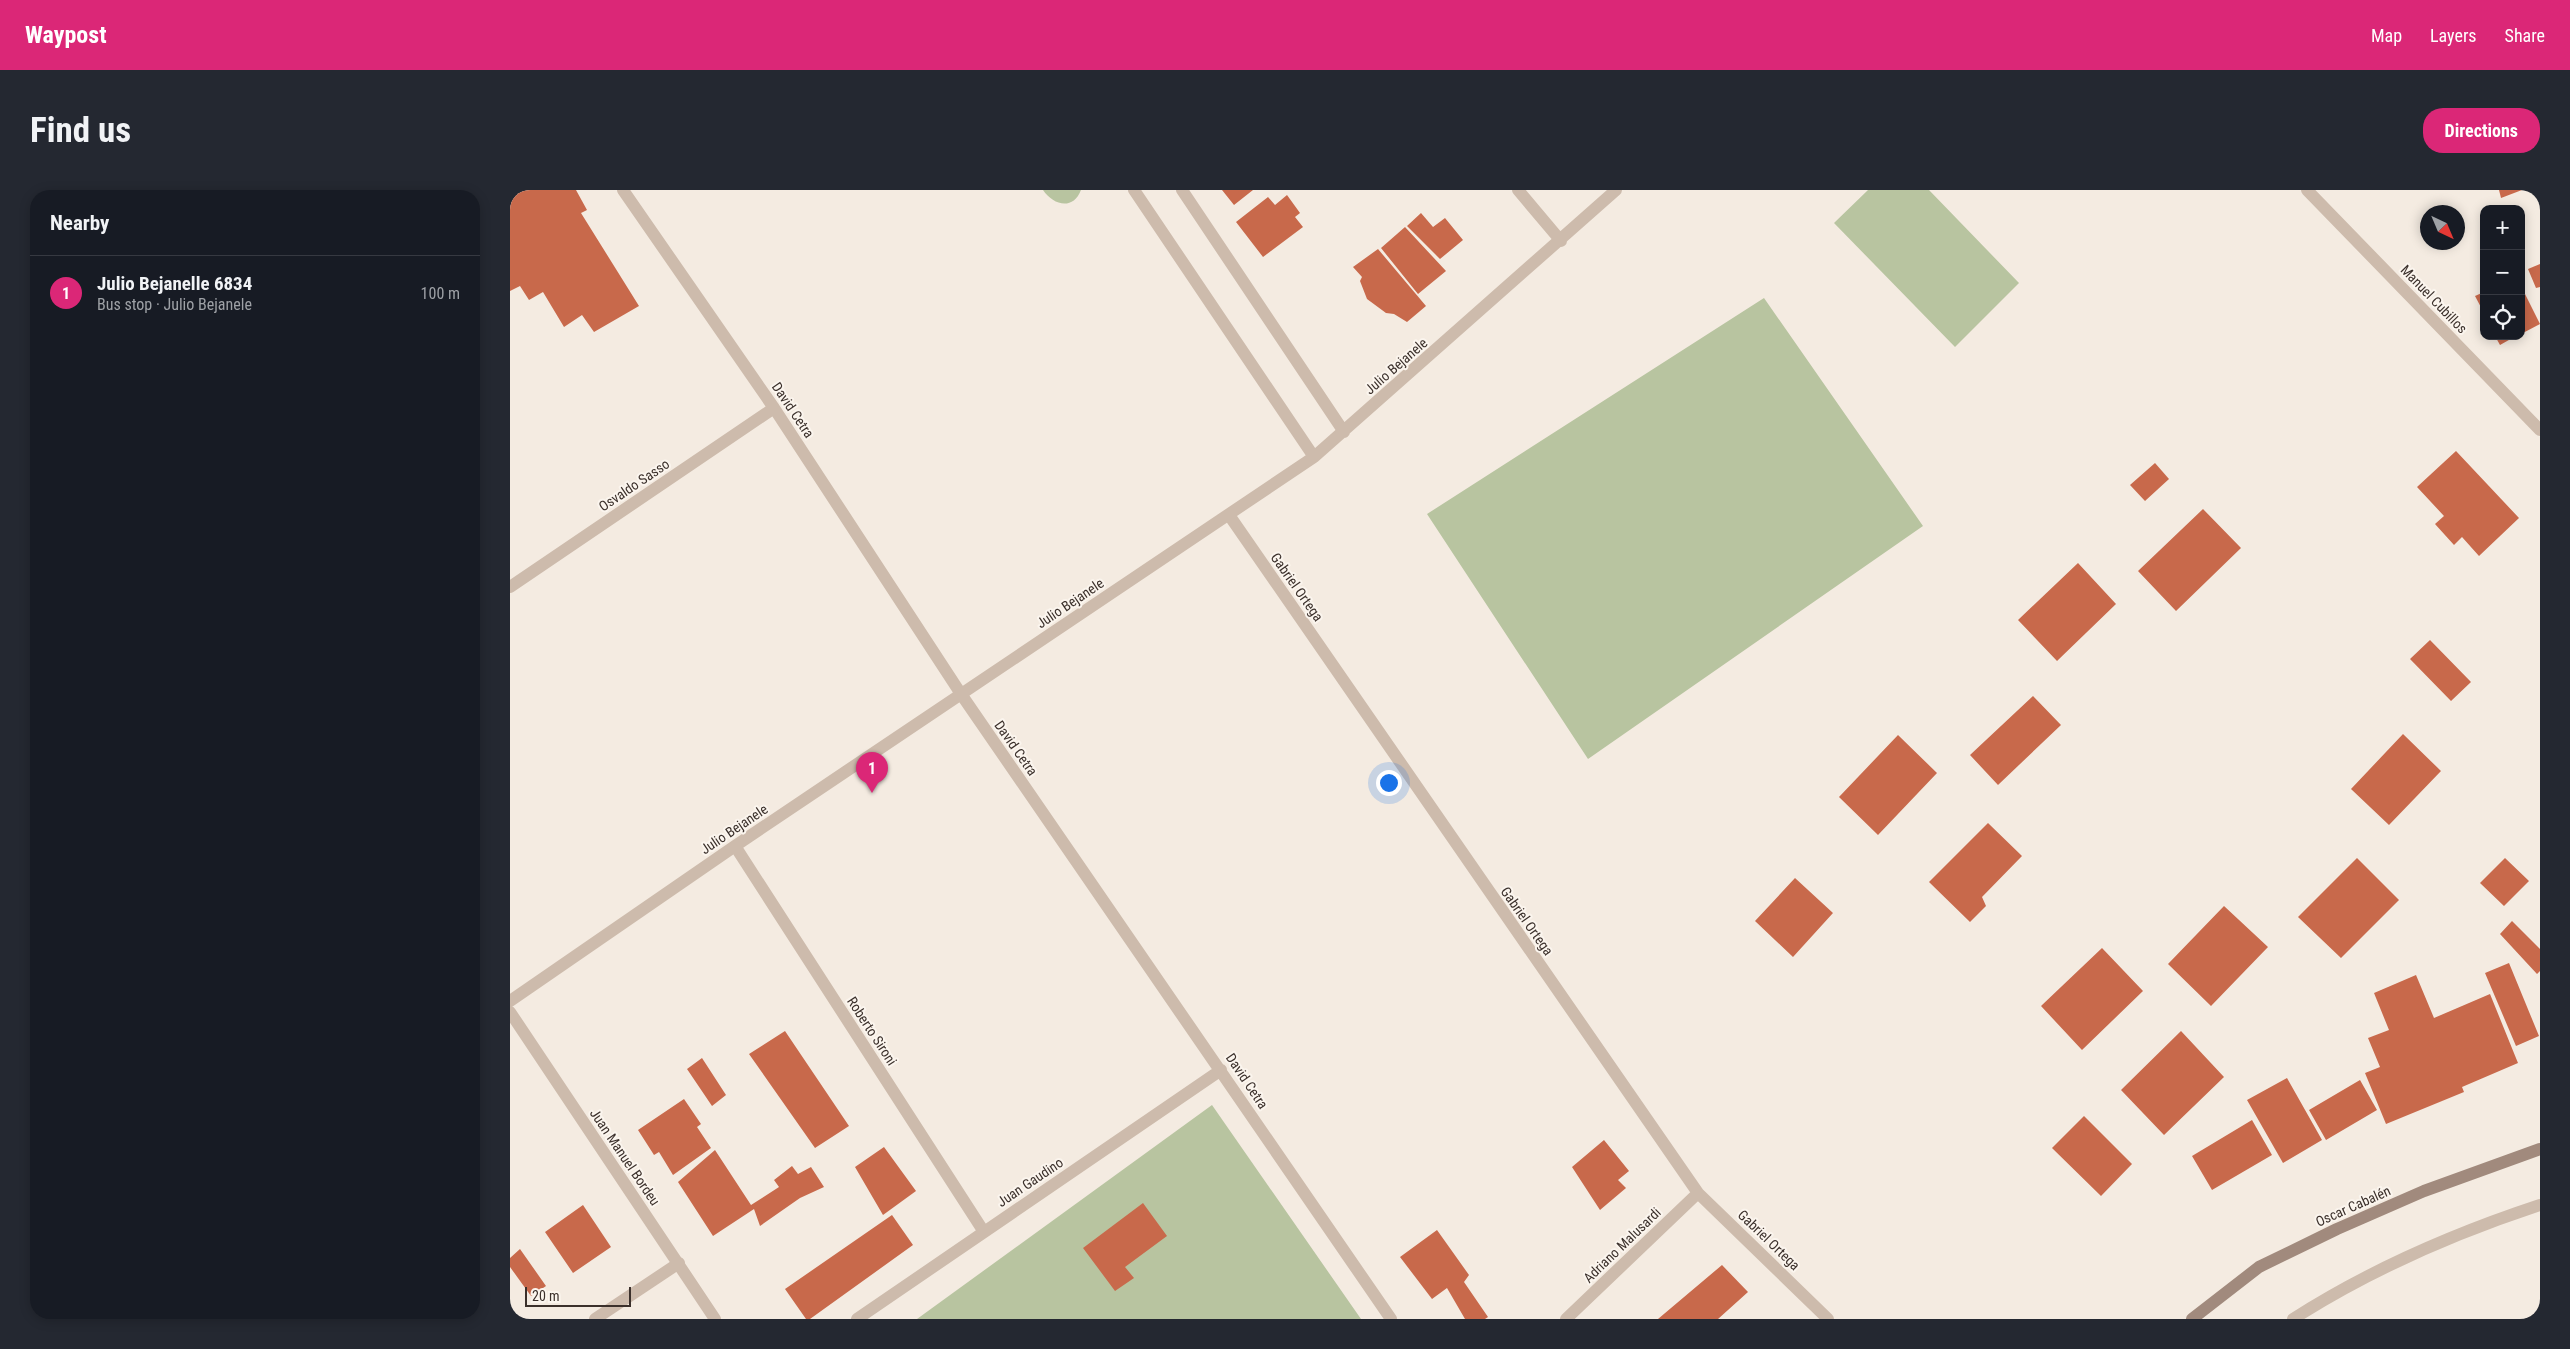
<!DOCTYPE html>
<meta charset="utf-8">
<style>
:root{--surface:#171b24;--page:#242831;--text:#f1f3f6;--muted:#9ea1a6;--line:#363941;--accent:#db2777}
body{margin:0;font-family:"Roboto Condensed",sans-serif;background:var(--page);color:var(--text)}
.controls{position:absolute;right:15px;top:15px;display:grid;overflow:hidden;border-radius:10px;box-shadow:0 2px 12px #0003}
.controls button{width:45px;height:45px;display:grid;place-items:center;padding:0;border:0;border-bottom:1px solid var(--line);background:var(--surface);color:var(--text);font:25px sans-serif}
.compass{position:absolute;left:1910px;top:15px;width:45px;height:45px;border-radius:50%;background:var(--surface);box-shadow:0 2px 12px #0003;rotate:136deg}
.scale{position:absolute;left:15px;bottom:12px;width:106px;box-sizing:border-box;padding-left:5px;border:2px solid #3b302b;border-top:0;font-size:14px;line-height:18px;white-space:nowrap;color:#3b302b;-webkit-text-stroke:4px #fbf5ee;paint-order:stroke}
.you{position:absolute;left:878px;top:592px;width:18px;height:18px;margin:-12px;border:4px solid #fff;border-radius:50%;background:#1a73e8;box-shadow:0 0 0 8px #1a73e833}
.badge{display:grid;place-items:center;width:32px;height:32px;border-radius:50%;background:var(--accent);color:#fff;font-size:16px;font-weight:700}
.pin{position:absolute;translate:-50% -41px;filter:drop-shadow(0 1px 2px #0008)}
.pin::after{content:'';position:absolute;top:26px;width:18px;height:15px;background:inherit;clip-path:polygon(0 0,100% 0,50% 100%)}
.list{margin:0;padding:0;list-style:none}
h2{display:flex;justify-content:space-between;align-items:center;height:65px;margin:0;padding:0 20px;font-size:21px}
h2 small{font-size:16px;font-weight:400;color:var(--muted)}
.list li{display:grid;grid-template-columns:32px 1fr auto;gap:15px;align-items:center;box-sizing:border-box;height:75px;padding:0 20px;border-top:1px solid var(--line)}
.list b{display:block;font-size:19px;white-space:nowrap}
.list p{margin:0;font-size:16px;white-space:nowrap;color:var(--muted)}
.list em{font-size:16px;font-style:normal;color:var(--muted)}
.icon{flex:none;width:28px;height:28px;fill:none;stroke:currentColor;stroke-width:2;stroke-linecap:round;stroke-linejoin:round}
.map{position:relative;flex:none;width:2030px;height:1129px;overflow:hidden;border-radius:20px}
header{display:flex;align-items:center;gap:30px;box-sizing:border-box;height:70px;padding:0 25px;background:var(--accent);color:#fff}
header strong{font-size:24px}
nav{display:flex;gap:28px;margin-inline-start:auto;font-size:18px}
.intro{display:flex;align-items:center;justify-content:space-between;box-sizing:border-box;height:120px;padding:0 30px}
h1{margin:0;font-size:35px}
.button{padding:12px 22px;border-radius:20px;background:var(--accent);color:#fff;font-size:18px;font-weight:700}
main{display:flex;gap:30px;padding:0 30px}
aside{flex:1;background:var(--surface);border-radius:20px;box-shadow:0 2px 12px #0003}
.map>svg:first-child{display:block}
.green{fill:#b8c4a0}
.building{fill:#c8694b}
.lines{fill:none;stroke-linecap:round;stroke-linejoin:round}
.street{stroke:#cdbbac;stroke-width:12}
.secondary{stroke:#a18a7d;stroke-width:12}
.labels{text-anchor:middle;stroke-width:4;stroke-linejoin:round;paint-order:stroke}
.street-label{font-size:14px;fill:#3b302b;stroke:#fbf5ee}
</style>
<header>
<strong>Waypost</strong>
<nav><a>Map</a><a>Layers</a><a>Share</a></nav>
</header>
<div class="intro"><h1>Find us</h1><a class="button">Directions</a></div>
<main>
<aside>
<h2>Nearby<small></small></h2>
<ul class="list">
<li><span class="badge">1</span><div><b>Julio Bejanelle 6834</b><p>Bus stop · Julio Bejanele</p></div><em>100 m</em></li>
</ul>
</aside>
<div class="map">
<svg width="2030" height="1129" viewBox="0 0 2030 1129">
<rect width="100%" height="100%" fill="#f4ebe1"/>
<path class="green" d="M 533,0 L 571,0 C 563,21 543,15 533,0 Z
M 1358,0 L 1419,0 L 1509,93 L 1445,157 L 1324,33 Z
M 1254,108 L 1413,336 L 1078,569 L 917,324 Z
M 702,915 L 851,1129 L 407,1129 Z"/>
<path class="building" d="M 0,0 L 66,0 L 77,20 L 71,23 L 129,116 L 84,142 L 72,125 L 54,137 L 33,102 L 19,110 L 10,96 L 0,101 Z
M 712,0 L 743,0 L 724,15 Z
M 1989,0 L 2012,0 L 1991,8 Z
M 777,5 L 790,23 L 785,27 L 793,37 L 753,67 L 726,32 L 758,7 L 765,15 Z
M 911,23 L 923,37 L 935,28 L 953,50 L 930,69 L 897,36 Z
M 895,37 L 936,81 L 908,104 L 871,58 Z
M 868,59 L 916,116 L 897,132 L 884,124 L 876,123 L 857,109 L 850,91 L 852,87 L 843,77 Z
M 2030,74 L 2030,97 L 2026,98 L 2018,79 Z
M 2011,96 L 2030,134 L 2011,144 Z
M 1974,102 L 1974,123 L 1965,106 Z
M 1985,146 L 2006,146 L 1990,155 Z
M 1946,261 L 2009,328 L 1969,366 L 1952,347 L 1944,355 L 1925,334 L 1934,326 L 1907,297 Z
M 1645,273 L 1659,289 L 1635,311 L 1620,295 Z
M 1693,319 L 1731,358 L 1666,421 L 1628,381 Z
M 1568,373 L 1606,414 L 1547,471 L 1508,430 Z
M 1920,450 L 1961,492 L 1941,511 L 1900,469 Z
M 1523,506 L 1551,535 L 1488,595 L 1460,565 Z
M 1893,544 L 1931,581 L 1879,635 L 1841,599 Z
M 1388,545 L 1427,583 L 1368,645 L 1329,607 Z
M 1478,633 L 1512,666 L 1472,707 L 1476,716 L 1460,732 L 1419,692 Z
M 1847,668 L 1889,710 L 1831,768 L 1788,727 Z
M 1995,668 L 2019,691 L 1994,716 L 1970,693 Z
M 1285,688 L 1323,723 L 1283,767 L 1245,731 Z
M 1714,716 L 1758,757 L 1701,816 L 1658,774 Z
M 2002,731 L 2030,759 L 2030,781 L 2027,784 L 1990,744 Z
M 1592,758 L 1633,801 L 1572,860 L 1531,816 Z
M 1999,773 L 2029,846 L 2006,856 L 1975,783 Z
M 1906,785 L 1924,828 L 1980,804 L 2008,873 L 1952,897 L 1954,902 L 1876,934 L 1855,883 L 1870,877 L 1858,848 L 1879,840 L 1864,803 Z
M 275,841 L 339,936 L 305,958 L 239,864 Z
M 1671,841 L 1714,887 L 1654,945 L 1611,900 Z
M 192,868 L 216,905 L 202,916 L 177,879 Z
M 1777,888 L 1812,950 L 1773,973 L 1737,910 Z
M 1850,890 L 1867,920 L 1816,950 L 1799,920 Z
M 174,909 L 191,934 L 187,937 L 201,958 L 163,985 L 149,962 L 144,965 L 128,940 Z
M 1574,926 L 1622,974 L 1591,1006 L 1542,958 Z
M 1742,930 L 1762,965 L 1702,1000 L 1682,966 Z
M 1094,950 L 1119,981 L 1108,990 L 1116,998 L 1090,1020 L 1062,977 Z
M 374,957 L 406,1001 L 373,1025 L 345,977 Z
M 205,960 L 241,1015 L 269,997 L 264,990 L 282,976 L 288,984 L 301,977 L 314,997 L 290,1008 L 250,1036 L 244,1019 L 203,1046 L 168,992 Z
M 633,1013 L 657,1046 L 615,1077 L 624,1088 L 605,1101 L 573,1058 Z
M 73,1015 L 101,1057 L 63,1083 L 35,1042 Z
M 382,1025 L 403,1055 L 300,1129 L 296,1129 L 275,1099 Z
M 927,1040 L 959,1085 L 954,1092 L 978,1127 L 975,1129 L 955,1129 L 937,1098 L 922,1109 L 890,1067 Z
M 10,1059 L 36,1096 L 21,1106 L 0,1077 L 0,1068 Z
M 1212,1075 L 1238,1102 L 1208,1129 L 1148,1129 Z"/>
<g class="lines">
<path class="street" d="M 113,0 L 264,218 L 451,504 L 881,1129
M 624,0 L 804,267
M 672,0 L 834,242
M 1008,0 L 1051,51
M 1797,0 L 2030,240
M 719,325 L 1188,1003 L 1318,1129
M 0,397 L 264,218
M 225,656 L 474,1042
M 0,811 L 225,656 L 804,267 L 1106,0
M 0,822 L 205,1129
M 85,1129 L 169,1073
M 347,1129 L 711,880
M 1056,1129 L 1188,1003
M 1783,1129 C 1858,1081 1945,1043 2030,1015"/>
<path class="secondary" d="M 1682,1129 L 1749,1077 L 1827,1039 L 1914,1001 L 2030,959"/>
</g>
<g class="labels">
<g class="street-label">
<text transform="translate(1924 109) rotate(46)" y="5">Manuel Cubillos</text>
<text transform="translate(886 176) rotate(-41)" y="5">Julio Bejanele</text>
<text transform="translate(283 220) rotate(56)" y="5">David Cetra</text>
<text transform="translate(124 295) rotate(-34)" y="5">Osvaldo Sasso</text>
<text transform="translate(787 397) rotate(55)" y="5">Gabriel Ortega</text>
<text transform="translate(560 413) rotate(-34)" y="5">Julio Bejanele</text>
<text transform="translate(506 558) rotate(55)" y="5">David Cetra</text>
<text transform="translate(224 639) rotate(-34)" y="5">Julio Bejanele</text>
<text transform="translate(1017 731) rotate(55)" y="5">Gabriel Ortega</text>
<text transform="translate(362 841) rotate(57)" y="5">Roberto Sironi</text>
<text transform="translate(737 891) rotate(56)" y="5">David Cetra</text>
<text transform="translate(115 967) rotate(56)" y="5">Juan Manuel Bordeu</text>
<text transform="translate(520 992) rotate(-34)" y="5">Juan Gaudino</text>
<text transform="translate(1843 1016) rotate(-24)" y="5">Oscar Cabalén</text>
<text transform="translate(1259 1050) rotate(44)" y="5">Gabriel Ortega</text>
<text transform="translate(1112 1055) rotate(-44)" y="5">Adriano Malusardi</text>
</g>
</g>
</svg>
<div class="controls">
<button>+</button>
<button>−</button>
<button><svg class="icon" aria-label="locate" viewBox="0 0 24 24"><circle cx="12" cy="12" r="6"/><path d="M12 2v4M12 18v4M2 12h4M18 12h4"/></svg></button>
</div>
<svg class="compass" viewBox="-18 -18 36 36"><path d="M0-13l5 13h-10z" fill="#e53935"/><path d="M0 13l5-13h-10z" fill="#9ea1a6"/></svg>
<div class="scale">20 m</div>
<div class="you"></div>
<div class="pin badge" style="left:362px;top:603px">1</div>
</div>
</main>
